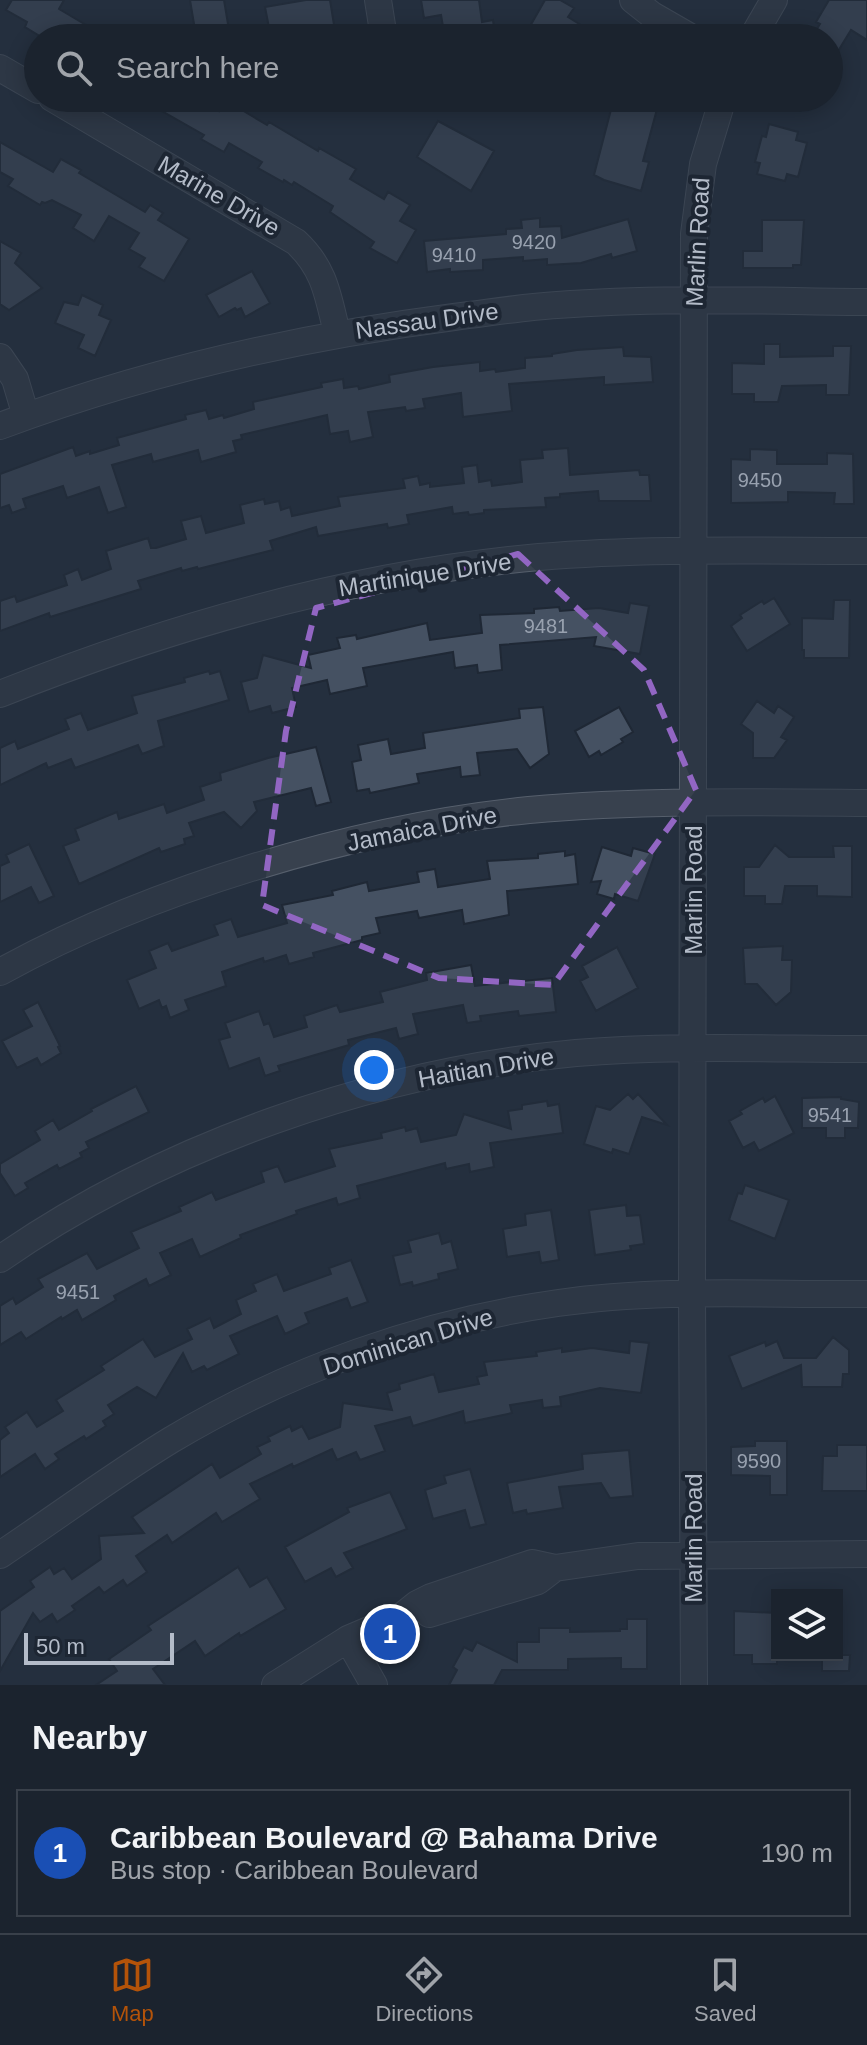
<!DOCTYPE html>
<meta charset="utf-8">
<style>
:root{--surface:#1b232e;--page:#242b36;--text:#f1f3f6;--muted:#a0a4aa;--line:#39404a;--accent:#b45309}
body{margin:0;font-family:Arial,sans-serif;background:var(--page);color:var(--text)}
.controls{position:absolute;right:24px;bottom:24px;display:grid;overflow:hidden;border-radius:0px;box-shadow:0 4px 20px #0003}
.controls button{width:72px;height:72px;display:grid;place-items:center;padding:0;border:0;border-bottom:2px solid var(--line);background:var(--surface);color:var(--text);font:40px sans-serif}
.scale{position:absolute;left:24px;bottom:20px;width:150px;box-sizing:border-box;padding-left:8px;border:4px solid #b4bcc9;border-top:0;font-size:22px;line-height:28px;white-space:nowrap;color:#b4bcc9;-webkit-text-stroke:6px #1d2633;paint-order:stroke}
.you{position:absolute;left:374px;top:1070px;width:28px;height:28px;margin:-20px;border:6px solid #fff;border-radius:50%;background:#1a73e8;box-shadow:0 0 0 12px #1a73e833}
.badge{display:grid;place-items:center;width:52px;height:52px;border-radius:50%;background:var(--accent);color:#fff;font-size:26px;font-weight:700}
.pin{position:absolute;translate:-50% -50%;border:4px solid #fff;box-shadow:0 2px 8px #0006}
.list{margin:0;padding:0;list-style:none}
h2{display:flex;justify-content:space-between;align-items:center;height:104px;margin:0;padding:0 32px;font-size:34px}
h2 small{font-size:26px;font-weight:400;color:var(--muted)}
.list li{display:grid;grid-template-columns:52px 1fr auto;gap:24px;align-items:center;box-sizing:border-box;height:128px;margin:0 16px 16px;padding:0 16px;border:2px solid var(--line);border-radius:0px}
.list b{display:block;font-size:30px;white-space:nowrap}
.list p{margin:0;font-size:26px;white-space:nowrap;color:var(--muted)}
.list em{font-size:26px;font-style:normal;color:var(--muted)}
.icon{flex:none;width:44px;height:44px;fill:none;stroke:currentColor;stroke-width:2;stroke-linecap:round;stroke-linejoin:round}
.map{position:relative;flex:none;width:867px;height:1685px;overflow:hidden}
.search{position:absolute;background:var(--surface);box-shadow:0 4px 20px #0003;left:24px;right:24px;top:24px;height:88px;display:flex;align-items:center;gap:20px;box-sizing:border-box;padding:0 28px;border-radius:44px;color:var(--muted);font-size:30px}
.sheet{height:248px;background:var(--surface)}
nav{display:flex;justify-content:space-around;align-items:center;box-sizing:border-box;height:112px;border-top:2px solid var(--line);background:var(--surface);font-size:22px;color:var(--muted)}
nav a{display:grid;justify-items:center;gap:4px}
nav .on{color:var(--accent)}
.map>svg:first-child{display:block}
.building{fill:#455162;stroke:#1f2835;stroke-width:2}
.lines{fill:none;stroke-linecap:round;stroke-linejoin:round}
.minor-casing{stroke:#565f6c;stroke-width:28}
.minor{stroke:#38414e;stroke-width:26}
.marked{fill:none;stroke:#9266c3;stroke-width:6;stroke-dasharray:16 10;stroke-linejoin:round}
.labels{text-anchor:middle;stroke-width:8;stroke-linejoin:round;paint-order:stroke}
.number-label{font-size:20px;fill:#98a1af}
.street-label{font-size:24px;fill:#b4bcc9;stroke:#1d2633}
</style>
<div class="map">
<svg width="867" height="1685" viewBox="0 0 867 1685">
<rect width="100%" height="100%" fill="#242f3e"/>
<path class="building" d="M 12,0 L 64,0 L 59,9 L 108,38 L 43,38 L 25,27 L 27,22 L 6,10 Z
M 190,0 L 224,0 L 229,30 L 196,36 Z
M 306,0 L 330,0 L 335,31 L 330,32 L 331,38 L 271,38 L 265,7 Z
M 421,0 L 479,0 L 482,22 L 493,20 L 495,35 L 489,36 L 489,38 L 445,38 L 441,15 L 424,18 Z
M 545,0 L 560,0 L 574,8 L 568,17 L 602,38 L 546,38 L 529,28 Z
M 829,0 L 867,0 L 867,40 L 851,30 L 829,66 L 829,38 L 815,32 L 820,24 L 816,22 Z
M 139,98 L 197,98 L 219,111 L 225,100 L 267,125 L 269,122 L 318,151 L 319,148 L 356,169 L 350,179 L 384,199 L 388,192 L 410,205 L 400,221 L 416,230 L 397,263 L 370,248 L 374,242 L 330,212 L 333,206 L 294,182 L 292,185 L 284,180 L 283,182 L 258,168 L 262,162 L 229,143 L 224,152 L 201,139 L 204,135 Z
M 614,98 L 660,98 L 643,161 L 649,162 L 641,191 L 604,180 L 594,175 Z
M 438,121 L 494,151 L 471,191 L 417,157 Z
M 769,124 L 798,132 L 796,140 L 807,143 L 798,177 L 787,174 L 785,181 L 757,174 L 760,163 L 755,162 L 762,136 L 766,137 Z
M 0,142 L 53,172 L 61,159 L 81,170 L 79,173 L 145,212 L 150,205 L 163,213 L 158,220 L 189,239 L 164,281 L 139,267 L 145,258 L 129,249 L 139,233 L 109,216 L 94,241 L 73,228 L 81,215 L 52,200 L 45,203 L 42,202 L 40,205 L 8,186 L 13,179 L 0,172 Z
M 540,218 L 540,227 L 561,226 L 562,238 L 628,219 L 637,251 L 612,258 L 611,254 L 581,263 L 547,265 L 547,259 L 523,261 L 523,257 L 483,260 L 483,270 L 450,272 L 450,269 L 427,272 L 424,241 L 506,234 L 506,229 L 522,228 L 521,220 Z
M 762,220 L 804,220 L 801,265 L 793,265 L 793,268 L 743,268 L 743,251 L 762,251 Z
M 0,241 L 21,253 L 15,263 L 42,288 L 9,310 L 0,304 Z
M 252,271 L 270,303 L 245,317 L 241,308 L 237,310 L 235,308 L 219,317 L 206,295 Z
M 82,295 L 103,305 L 99,315 L 111,320 L 95,356 L 78,348 L 84,335 L 55,323 L 64,302 L 78,305 Z
M 764,344 L 780,344 L 780,357 L 833,356 L 833,346 L 851,346 L 849,395 L 826,395 L 826,385 L 782,386 L 778,402 L 754,402 L 754,394 L 732,394 L 732,363 L 764,364 Z
M 623,347 L 624,356 L 651,357 L 653,382 L 604,385 L 604,377 L 509,384 L 512,411 L 463,417 L 461,393 L 423,399 L 425,408 L 406,411 L 405,407 L 368,412 L 373,437 L 350,442 L 348,431 L 330,434 L 327,415 L 241,435 L 242,439 L 233,441 L 236,452 L 201,462 L 198,450 L 153,462 L 151,454 L 112,465 L 126,507 L 108,513 L 99,487 L 67,498 L 63,486 L 23,499 L 26,508 L 12,513 L 9,505 L 0,508 L 0,474 L 73,447 L 76,456 L 90,451 L 90,454 L 119,445 L 117,438 L 186,419 L 185,415 L 206,410 L 209,419 L 223,415 L 224,418 L 254,409 L 253,402 L 322,387 L 321,383 L 343,379 L 344,388 L 358,386 L 359,389 L 390,382 L 389,375 L 433,367 L 480,362 L 480,371 L 495,369 L 496,372 L 525,368 L 525,358 L 552,356 L 552,354 L 577,350 Z
M 568,448 L 570,475 L 639,470 L 640,475 L 649,475 L 651,501 L 599,501 L 598,491 L 560,494 L 560,497 L 545,498 L 546,507 L 484,510 L 484,513 L 469,515 L 468,512 L 453,514 L 452,507 L 407,515 L 409,524 L 388,528 L 387,524 L 318,536 L 316,527 L 270,541 L 273,550 L 198,569 L 197,567 L 182,571 L 181,568 L 138,581 L 141,589 L 50,617 L 49,613 L 0,631 L 0,601 L 15,596 L 17,602 L 67,585 L 64,575 L 78,569 L 82,580 L 111,569 L 106,551 L 148,538 L 151,548 L 156,548 L 186,539 L 181,521 L 201,516 L 206,533 L 244,523 L 240,505 L 264,499 L 265,504 L 279,501 L 281,510 L 290,507 L 292,516 L 340,506 L 338,497 L 405,488 L 403,479 L 418,476 L 420,485 L 430,483 L 430,487 L 464,483 L 462,467 L 477,465 L 479,482 L 491,480 L 492,486 L 522,482 L 520,460 L 543,458 L 542,450 Z
M 750,449 L 777,450 L 777,464 L 827,464 L 827,453 L 853,454 L 854,504 L 834,504 L 835,493 L 788,492 L 788,502 L 731,503 L 731,459 L 750,460 Z
M 774,598 L 790,624 L 747,651 L 731,626 L 742,618 L 740,615 L 762,601 L 764,604 Z
M 834,600 L 850,600 L 849,658 L 804,658 L 804,650 L 802,650 L 802,618 L 833,619 Z
M 630,603 L 649,606 L 640,654 L 594,646 L 596,637 L 500,645 L 502,670 L 478,673 L 477,665 L 455,668 L 453,652 L 363,668 L 367,686 L 330,694 L 327,680 L 292,688 L 296,707 L 272,713 L 270,706 L 249,712 L 241,682 L 257,678 L 263,655 L 311,668 L 308,655 L 340,648 L 337,638 L 356,635 L 357,639 L 427,623 L 430,640 L 482,633 L 480,615 L 534,613 L 534,609 L 559,607 L 560,611 L 599,608 L 628,613 Z
M 209,671 L 210,674 L 220,671 L 229,700 L 158,721 L 164,746 L 142,754 L 138,745 L 75,768 L 71,759 L 48,768 L 46,763 L 0,785 L 0,748 L 15,741 L 18,749 L 69,729 L 65,719 L 81,713 L 88,730 L 137,713 L 132,696 L 185,682 L 184,678 Z
M 757,701 L 774,713 L 778,706 L 794,717 L 781,737 L 787,740 L 774,758 L 753,758 L 753,733 L 741,724 Z
M 543,707 L 549,754 L 530,768 L 517,749 L 477,753 L 480,775 L 461,777 L 460,767 L 417,774 L 419,783 L 370,793 L 369,789 L 357,791 L 352,762 L 361,760 L 358,745 L 388,739 L 391,754 L 425,748 L 423,733 L 520,718 L 519,709 Z
M 619,707 L 633,732 L 621,739 L 623,742 L 601,755 L 599,751 L 589,757 L 575,731 Z
M 316,747 L 331,802 L 316,806 L 311,788 L 254,802 L 257,811 L 241,828 L 224,812 L 189,823 L 194,836 L 184,839 L 185,844 L 161,852 L 159,848 L 79,884 L 63,846 L 79,840 L 75,829 L 117,812 L 119,819 L 164,804 L 167,813 L 204,800 L 200,787 L 221,780 L 220,773 L 268,758 Z
M 29,844 L 54,896 L 39,903 L 31,887 L 0,902 L 0,866 L 9,862 L 6,855 Z
M 775,845 L 789,857 L 834,857 L 833,846 L 852,846 L 852,897 L 817,896 L 817,886 L 785,886 L 782,904 L 765,904 L 765,896 L 744,896 L 744,867 L 759,867 Z
M 602,847 L 631,856 L 633,848 L 655,854 L 638,901 L 615,894 L 614,899 L 597,894 L 601,881 L 591,882 Z
M 565,851 L 565,856 L 575,854 L 578,884 L 507,891 L 509,915 L 464,924 L 462,910 L 419,918 L 417,911 L 376,918 L 380,933 L 362,937 L 362,940 L 313,953 L 314,957 L 289,964 L 286,955 L 264,962 L 263,958 L 222,972 L 226,986 L 185,1000 L 189,1010 L 170,1018 L 166,1006 L 162,1008 L 159,1000 L 139,1009 L 127,980 L 156,968 L 149,951 L 168,943 L 172,951 L 218,935 L 214,925 L 231,919 L 238,937 L 287,923 L 282,905 L 333,895 L 332,891 L 367,882 L 369,891 L 419,882 L 417,872 L 435,869 L 438,887 L 490,879 L 487,861 L 538,858 L 538,854 Z
M 783,946 L 782,960 L 792,960 L 791,992 L 776,1005 L 757,984 L 745,984 L 743,948 Z
M 617,947 L 638,988 L 596,1011 L 580,981 L 588,977 L 582,966 Z
M 471,965 L 475,986 L 552,978 L 556,1012 L 519,1016 L 518,1011 L 480,1016 L 481,1021 L 467,1023 L 463,1005 L 413,1014 L 418,1034 L 399,1039 L 396,1028 L 348,1040 L 349,1045 L 278,1066 L 280,1071 L 265,1076 L 259,1058 L 229,1069 L 219,1040 L 230,1037 L 225,1023 L 259,1011 L 264,1025 L 269,1023 L 274,1037 L 307,1027 L 304,1016 L 337,1005 L 340,1012 L 383,1002 L 380,992 L 427,980 L 426,973 Z
M 38,1002 L 60,1046 L 58,1047 L 61,1053 L 41,1065 L 37,1058 L 17,1068 L 2,1041 L 32,1026 L 23,1010 Z
M 136,1086 L 149,1112 L 86,1142 L 89,1148 L 80,1153 L 82,1157 L 59,1169 L 57,1165 L 25,1183 L 28,1188 L 15,1196 L 0,1173 L 0,1164 L 40,1140 L 35,1131 L 53,1120 L 59,1130 L 92,1111 L 91,1109 Z
M 628,1094 L 633,1099 L 638,1094 L 667,1125 L 642,1117 L 629,1154 L 613,1149 L 612,1153 L 584,1144 L 596,1106 L 610,1110 Z
M 775,1096 L 794,1133 L 759,1151 L 754,1142 L 743,1148 L 729,1121 L 742,1114 L 740,1111 L 763,1098 L 765,1102 Z
M 841,1097 L 841,1099 L 859,1102 L 858,1128 L 845,1128 L 845,1138 L 826,1138 L 826,1128 L 802,1128 L 802,1098 Z
M 547,1101 L 548,1106 L 559,1104 L 563,1133 L 490,1143 L 494,1167 L 470,1172 L 469,1164 L 446,1169 L 445,1163 L 357,1186 L 360,1198 L 338,1205 L 336,1198 L 296,1211 L 297,1214 L 240,1235 L 241,1238 L 200,1257 L 192,1239 L 160,1253 L 171,1275 L 149,1286 L 146,1279 L 114,1296 L 116,1300 L 82,1320 L 77,1310 L 62,1319 L 61,1317 L 26,1339 L 21,1332 L 0,1345 L 0,1306 L 13,1298 L 16,1304 L 43,1287 L 38,1279 L 87,1253 L 97,1269 L 139,1248 L 131,1232 L 181,1211 L 179,1207 L 212,1192 L 216,1200 L 264,1182 L 261,1172 L 278,1166 L 285,1182 L 335,1166 L 329,1149 L 382,1138 L 381,1133 L 405,1127 L 406,1131 L 417,1128 L 421,1142 L 456,1135 L 464,1114 L 511,1129 L 508,1111 L 522,1109 L 522,1105 Z
M 745,1185 L 789,1200 L 775,1239 L 729,1220 L 738,1193 L 742,1194 Z
M 626,1205 L 627,1216 L 640,1215 L 644,1244 L 630,1246 L 631,1250 L 595,1255 L 589,1210 Z
M 551,1210 L 559,1260 L 541,1263 L 539,1252 L 507,1257 L 503,1229 L 526,1225 L 525,1214 Z
M 439,1233 L 442,1244 L 451,1241 L 458,1269 L 438,1274 L 439,1279 L 413,1286 L 412,1282 L 400,1285 L 393,1256 L 411,1252 L 408,1241 Z
M 351,1260 L 368,1302 L 351,1308 L 347,1298 L 305,1313 L 309,1323 L 285,1334 L 277,1316 L 230,1336 L 239,1354 L 207,1370 L 204,1366 L 192,1372 L 183,1353 L 156,1398 L 137,1387 L 108,1405 L 114,1414 L 103,1421 L 106,1426 L 86,1439 L 84,1436 L 55,1454 L 59,1459 L 45,1469 L 35,1454 L 0,1477 L 0,1440 L 9,1433 L 5,1427 L 27,1412 L 37,1427 L 63,1411 L 56,1400 L 104,1370 L 101,1366 L 143,1339 L 155,1357 L 192,1339 L 187,1329 L 210,1318 L 214,1328 L 241,1314 L 236,1300 L 256,1291 L 253,1284 L 277,1274 L 284,1291 L 331,1274 L 329,1268 Z
M 833,1337 L 849,1350 L 849,1374 L 843,1374 L 842,1387 L 802,1387 L 801,1365 L 742,1389 L 729,1356 L 765,1342 L 766,1346 L 777,1341 L 784,1358 L 816,1358 Z
M 630,1341 L 649,1343 L 641,1393 L 600,1388 L 560,1397 L 561,1406 L 543,1408 L 542,1400 L 510,1405 L 512,1413 L 465,1423 L 463,1411 L 413,1426 L 410,1417 L 375,1426 L 385,1451 L 360,1460 L 356,1452 L 337,1460 L 332,1449 L 293,1467 L 292,1464 L 250,1484 L 260,1499 L 222,1522 L 216,1513 L 172,1543 L 167,1535 L 136,1556 L 147,1572 L 127,1586 L 123,1580 L 104,1593 L 99,1587 L 72,1606 L 75,1610 L 57,1622 L 52,1614 L 40,1622 L 33,1613 L 0,1671 L 0,1611 L 34,1587 L 30,1581 L 50,1567 L 54,1574 L 64,1568 L 72,1579 L 101,1559 L 99,1536 L 144,1533 L 132,1517 L 212,1464 L 220,1478 L 261,1454 L 257,1447 L 270,1441 L 268,1437 L 290,1426 L 292,1431 L 302,1426 L 309,1439 L 340,1427 L 343,1403 L 392,1410 L 387,1393 L 400,1389 L 399,1384 L 434,1374 L 439,1392 L 479,1384 L 477,1377 L 487,1375 L 484,1362 L 537,1356 L 536,1352 L 562,1348 L 562,1352 L 592,1348 L 629,1353 Z
M 755,1441 L 787,1441 L 787,1495 L 770,1495 L 770,1476 L 731,1475 L 731,1447 L 755,1446 Z
M 837,1445 L 867,1445 L 867,1491 L 822,1491 L 823,1456 L 837,1456 Z
M 629,1450 L 633,1496 L 610,1498 L 601,1483 L 559,1487 L 563,1508 L 527,1514 L 526,1510 L 513,1513 L 507,1483 L 583,1469 L 582,1454 Z
M 470,1469 L 486,1524 L 470,1528 L 465,1510 L 433,1519 L 425,1490 L 446,1483 L 444,1476 Z
M 390,1492 L 407,1529 L 344,1553 L 353,1568 L 336,1577 L 331,1568 L 305,1582 L 285,1547 L 349,1512 L 347,1508 Z
M 238,1567 L 250,1587 L 267,1577 L 286,1609 L 240,1636 L 239,1633 L 205,1656 L 195,1641 L 153,1669 L 165,1685 L 96,1685 L 117,1671 L 109,1659 L 151,1630 L 148,1626 Z
M 734,1611 L 777,1613 L 777,1664 L 752,1664 L 752,1655 L 734,1655 Z
M 627,1619 L 647,1619 L 647,1669 L 621,1669 L 621,1658 L 568,1659 L 568,1670 L 502,1670 L 494,1685 L 449,1685 L 457,1670 L 453,1667 L 464,1647 L 472,1651 L 477,1642 L 517,1662 L 517,1642 L 539,1642 L 539,1628 L 570,1628 L 570,1632 L 620,1631 L 620,1629 L 627,1629 Z
M 822,1655 L 850,1655 L 849,1671 L 822,1671 Z"/>
<g class="lines">
<g class="minor-casing">
<path id="minor" d="M 378,0 L 384,38
M 633,0 L 652,15 L 692,38
M 752,38 L 774,0
M 0,68 L 38,90
M 52,98 L 296,242 C 325,269 328,296 337,333
M 0,357 L 15,379 L 26,416
M 0,426 C 147,371 299,337 454,317 C 488,313 523,307 557,305 C 660,297 764,301 867,302
M 0,694 C 173,625 353,574 539,557 C 648,548 758,551 867,551
M 0,972 C 151,889 357,827 529,810 C 641,800 754,802 867,803
M 0,1259 C 164,1145 378,1071 576,1053 C 673,1045 770,1049 867,1049
M 0,1555 C 57,1517 112,1476 171,1440 C 288,1370 423,1322 558,1303 C 660,1288 765,1295 867,1294
M 429,1614 L 538,1581 L 555,1568
M 348,1639 L 374,1685
M 275,1685 L 348,1639 L 402,1616 L 417,1604 L 431,1597 L 532,1563 L 555,1568 L 638,1556 L 867,1554
M 694,1685 L 692,1295 L 694,234 L 703,164 L 723,98"/>
</g>
<use href="#minor" class="minor"/>
</g>
<path d="M0 0H867V1685H0ZM 518,554 L 644,670 L 696,790 L 553,985 L 439,978 L 262,905 L 286,731 L 316,608 Z" fill="#242f3e" fill-opacity=".55" fill-rule="evenodd"/>
<path class="marked" d="M 518,554 L 644,670 L 696,790 L 553,985 L 439,978 L 262,905 L 286,731 L 316,608 Z"/>
<g class="labels">
<g class="number-label">
<text x="534" y="249">9420</text>
<text x="454" y="262">9410</text>
<text x="760" y="487">9450</text>
<text x="546" y="633">9481</text>
<text x="830" y="1122">9541</text>
<text x="78" y="1299">9451</text>
<text x="759" y="1468">9590</text>
</g>
<g class="street-label">
<text transform="translate(219 196) rotate(30)" y="8">Marine Drive</text>
<text transform="translate(698 242) rotate(-87)" y="8">Marlin Road</text>
<text transform="translate(427 321) rotate(-8)" y="8">Nassau Drive</text>
<text transform="translate(425 575) rotate(-9)" y="8">Martinique Drive</text>
<text transform="translate(422 829) rotate(-11)" y="8">Jamaica Drive</text>
<text transform="translate(694 890) rotate(-90)" y="8">Marlin Road</text>
<text transform="translate(486 1068) rotate(-10)" y="8">Haitian Drive</text>
<text transform="translate(408 1342) rotate(-17)" y="8">Dominican Drive</text>
<text transform="translate(694 1538) rotate(-90)" y="8">Marlin Road</text>
</g>
</g>
</svg>
<div class="controls">
<button><svg class="icon" aria-label="layers" viewBox="0 0 24 24"><path d="M12 4l9 5-9 5-9-5zM3 14l9 5 9-5"/></svg></button>
</div>
<div class="scale">50 m</div>
<div class="you"></div>
<div class="pin badge" style="left:390px;top:1634px;background:#1a4fb4">1</div>
<div class="search"><svg class="icon" aria-label="search" viewBox="0 0 24 24"><circle cx="10" cy="10" r="6"/><path d="M15 15l6 6"/></svg>Search here</div>
</div>
<section class="sheet">
<h2>Nearby<small></small></h2>
<ul class="list">
<li><span class="badge" style="background:#1a4fb4">1</span><div><b>Caribbean Boulevard @ Bahama Drive</b><p>Bus stop · Caribbean Boulevard</p></div><em>190 m</em></li>
</ul>
</section>
<nav>
<a class="on"><svg class="icon" aria-label="map" viewBox="0 0 24 24"><path d="M3 6l6-2 6 2 6-2v14l-6 2-6-2-6 2zM9 4v14M15 6v14"/></svg>Map</a>
<a><svg class="icon" aria-label="directions" viewBox="0 0 24 24"><path d="M12 3l9 9-9 9-9-9zM9 14v-3h6M13 9l2 2-2 2"/></svg>Directions</a>
<a><svg class="icon" aria-label="saved" viewBox="0 0 24 24"><path d="M7 4h10v16l-5-4-5 4z"/></svg>Saved</a>
</nav>
